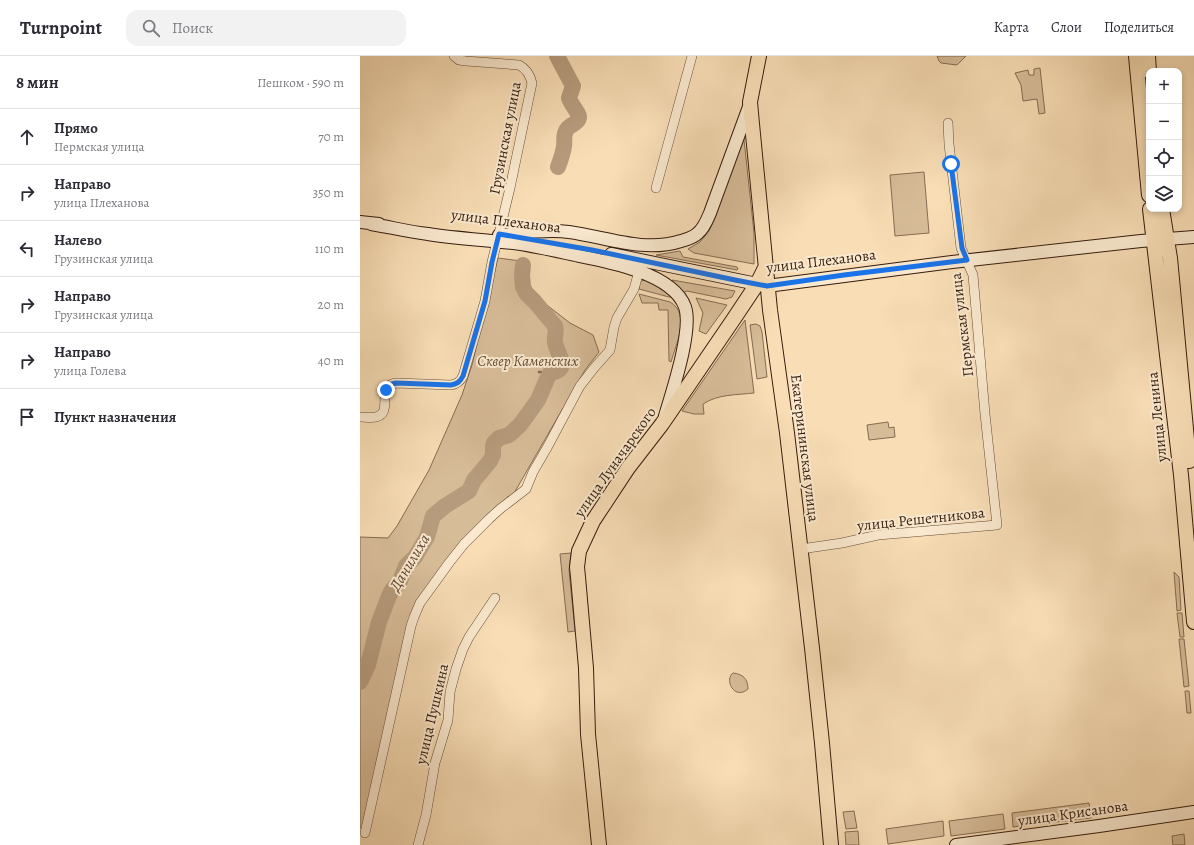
<!DOCTYPE html>
<html lang="ru">
<meta charset="utf-8">
<style>
:root{--surface:#fff;--page:#f2f2f3;--text:#2b2b33;--muted:#7c7c81;--line:#e1e1e2}
body{margin:0;font-family:Alegreya,serif;background:var(--page);color:var(--text)}
.controls{position:absolute;right:12px;top:12px;display:grid;overflow:hidden;border-radius:8px;box-shadow:0 2px 6px #0003}
.controls button{width:36px;height:36px;display:grid;place-items:center;padding:0;border:0;border-bottom:1px solid var(--line);background:var(--surface);color:var(--text);font:20px sans-serif}
.stop{position:absolute;width:12px;height:12px;margin:-9px;border:3px solid #1a73e8;border-radius:50%;background:#fff}
.stop.end{background:#1a73e8;border-color:#fff;box-shadow:0 1px 4px #0008}
.list{margin:0;padding:0;list-style:none}
h2{display:flex;justify-content:space-between;align-items:center;height:52px;margin:0;padding:0 16px;font-size:17px}
h2 small{font-size:13px;font-weight:400;color:var(--muted)}
.list li{display:grid;grid-template-columns:26px 1fr auto;gap:12px;align-items:center;box-sizing:border-box;height:56px;padding:0 16px;border-top:1px solid var(--line)}
.list b{display:block;font-size:15px;white-space:nowrap}
.list p{margin:0;font-size:13px;white-space:nowrap;color:var(--muted)}
.list em{font-size:13px;font-style:normal;color:var(--muted)}
.icon{flex:none;width:22px;height:22px;fill:none;stroke:currentColor;stroke-width:2;stroke-linecap:round;stroke-linejoin:round}
.map{position:relative;flex:none;width:834px;height:789px;overflow:hidden}
header{display:flex;align-items:center;gap:24px;box-sizing:border-box;height:56px;padding:0 20px;background:var(--surface);border-bottom:1px solid var(--line)}
header strong{font-size:19px}
nav{display:flex;gap:22px;margin-inline-start:auto;font-size:14px}
.search{width:280px;height:36px;background:var(--page);display:flex;align-items:center;gap:10px;box-sizing:border-box;padding:0 14px;border-radius:12px;color:var(--muted);font-size:15px}
main{display:flex}
aside{flex:1;background:var(--surface)}
.map>svg:first-child{display:block}
.green{fill:#d7bc98;stroke:#866c52}
.lines{fill:none;stroke-linecap:round;stroke-linejoin:round}
.stream{stroke:#836850;stroke-width:2.5}
.river{stroke:#b69b7c;stroke-width:16}
.minor-casing{stroke:#664c37;stroke-width:10}
.secondary-casing{stroke:#361c0d;stroke-width:14}
.primary-casing{stroke:#361c0d;stroke-width:16}
.minor{stroke:#fae9cf;stroke-width:9}
.secondary{stroke:#fae9cf;stroke-width:12}
.primary{stroke:#f8ddb5;stroke-width:14}
.route{stroke:#1a73e8;stroke-width:5}
.labels{text-anchor:middle;stroke-width:4;stroke-linejoin:round;paint-order:stroke}
.street-label{font-size:15px;fill:#361c0d;stroke:#fae9cf}
.park-label{font-size:15px;font-style:italic;fill:#664c37;stroke:#fae9cf}
.water-label{font-size:16px;font-style:italic;fill:#634834;stroke:#fae9cf}
</style>
<header>
<strong>Turnpoint</strong>
<div class="search"><svg class="icon" aria-label="search" viewBox="0 0 24 24"><circle cx="10" cy="10" r="6"/><path d="M15 15l6 6"/></svg>Поиск</div>
<nav><a>Карта</a><a>Слои</a><a>Поделиться</a></nav>
</header>
<main>
<aside>
<h2>8 мин<small>Пешком · 590 m</small></h2>
<ul class="list">
<li><svg class="icon" aria-label="ahead" viewBox="0 0 24 24"><path d="M12 20V5M6 11l6-6 6 6"/></svg><div><b>Прямо</b><p>Пермская улица</p></div><em>70 m</em></li>
<li><svg class="icon" aria-label="right" viewBox="0 0 24 24"><path d="M7 20v-9h11M14 6l5 5-5 5"/></svg><div><b>Направо</b><p>улица Плеханова</p></div><em>350 m</em></li>
<li><svg class="icon" aria-label="left" viewBox="0 0 24 24"><path d="M17 20v-9H6M10 6l-5 5 5 5"/></svg><div><b>Налево</b><p>Грузинская улица</p></div><em>110 m</em></li>
<li><svg class="icon" aria-label="right" viewBox="0 0 24 24"><path d="M7 20v-9h11M14 6l5 5-5 5"/></svg><div><b>Направо</b><p>Грузинская улица</p></div><em>20 m</em></li>
<li><svg class="icon" aria-label="right" viewBox="0 0 24 24"><path d="M7 20v-9h11M14 6l5 5-5 5"/></svg><div><b>Направо</b><p>улица Голева</p></div><em>40 m</em></li>
<li><svg class="icon" aria-label="arrive" viewBox="0 0 24 24"><path d="M6 21V4h12l-3 4 3 4H6"/></svg><div><b>Пункт назначения</b></div></li>
</ul>
</aside>
<div class="map">
<svg width="834" height="789" viewBox="0 0 834 789">
<rect width="100%" height="100%" fill="#f8ddb5"/>
<filter id="stains"><feTurbulence type="fractalNoise" baseFrequency=".005" numOctaves="4"/><feColorMatrix values="0 0 0 0 .2 0 0 0 0 .09 0 0 0 0 .02 0 0 0 .5 -.17"/></filter>
<radialGradient id="worn" r=".72"><stop offset=".6" stop-color="#630" stop-opacity="0"/><stop offset="1" stop-color="#630" stop-opacity=".3"/></radialGradient>
<path class="green" d="M 577,0 L 606,0 L 597,9 L 581,7 L 579,5 Z
M 680,12 L 685,57 L 679,58 L 677,43 L 663,45 L 661,29 L 655,17 L 668,14 L 669,19 L 674,19 L 674,13 Z
M 383,74 L 394,177 L 394,208 L 334,197 L 328,193 L 340,186 L 349,175 L 354,164 L 381,85 Z
M 564,116 L 569,177 L 535,180 L 530,119 Z
M 320,195 L 323,201 L 377,211 L 378,213 L 377,214 L 296,199 Z
M 138,202 L 161,205 L 160,222 L 174,239 L 210,267 L 233,279 L 239,296 L 225,314 L 153,439 L 147,441 L 148,444 L 53,553 L 2,772 L 0,772 L 0,481 L 28,482 L 37,470 L 69,414 L 102,339 L 112,309 Z
M 284,224 L 288,224 L 315,241 L 309,241 L 279,233 L 280,226 Z
M 312,224 L 375,235 L 372,241 L 366,243 L 327,235 L 322,237 Z
M 279,238 L 310,246 C 331,258 316,288 311,306 L 309,305 L 308,254 L 299,254 L 298,247 L 282,247 Z
M 336,242 L 367,249 L 346,278 L 339,275 L 343,257 Z
M 385,264 L 394,337 C 377,339 358,338 343,348 L 344,358 L 334,358 L 322,355 Z
M 396,268 L 400,270 L 402,276 L 407,321 L 397,323 L 390,269 Z
M 528,366 L 529,372 L 534,371 L 535,381 L 509,384 L 507,369 Z
M 211,497 L 209,514 L 215,575 L 208,576 L 200,498 Z
M 814,516 L 819,521 L 821,554 L 817,555 Z
M 817,557 L 822,557 L 824,581 L 820,581 Z
M 819,583 L 824,583 L 829,630 L 824,631 Z
M 373,617 C 383,618 388,623 388,633 C 374,645 364,623 373,617 Z
M 825,635 L 829,635 L 831,657 L 827,657 Z
M 729,747 L 731,762 L 653,771 L 652,757 Z
M 494,755 L 497,772 L 486,773 L 483,756 Z
M 643,758 L 645,773 L 591,780 L 589,765 Z
M 583,765 L 584,780 L 528,788 L 526,773 Z
M 498,775 L 499,789 L 486,789 L 485,776 Z
M 824,778 L 825,789 L 813,789 L 812,780 Z"/>
<g class="lines">
<path class="stream" d="M 179,316 L 190,317"/>
<path class="river" d="M 197,0 L 213,30 L 209,42 C 210,47 220,58 219,62 C 218,68 208,69 206,75 C 203,80 205,85 204,90 C 203,98 200,105 198,111
M 0,626 L 8,609 L 19,566 L 29,540 L 32,534 L 40,525 L 46,510 L 55,501 L 67,481 L 73,460 L 85,450 L 109,435 L 114,424 L 130,405 L 133,399 L 133,390 L 134,387 L 139,382 L 149,379 L 160,369 L 178,344 L 187,323 L 190,317 C 212,313 197,299 195,286 C 194,281 197,276 195,270 L 175,246 L 166,237 L 163,231 L 162,219 L 163,209"/>
<g class="minor-casing">
<path id="minor" d="M 296,132 L 332,0
M 0,361 C 5,361 11,362 16,361 C 34,357 15,330 36,327 L 91,329 C 97,328 100,326 103,320 L 125,245 L 132,206 L 150,132 L 172,27 C 170,19 167,13 159,9 L 106,5 L 99,4 L 94,0
M 441,493 L 482,487 L 518,479 L 637,469 L 625,358 L 613,219 L 601,192 L 589,88 L 588,67
M 5,777 L 51,570 L 54,561 L 60,547 L 89,507 L 104,488 L 129,463 L 140,453 L 166,433 L 173,416 L 188,390 L 220,330 L 234,312 L 250,294 L 254,271 L 257,262 L 274,233 L 279,215
M 58,789 L 66,759 L 75,707 L 88,664 L 90,636 L 96,613 L 103,593 L 109,581 L 135,542"/>
</g>
<g class="secondary-casing">
<path id="secondary" d="M 0,166 L 19,168
M 11,168 C 30,171 49,176 68,178 C 99,183 130,184 161,188 C 179,191 197,195 215,199 C 246,205 313,217 325,251 C 333,274 312,336 305,360
M 139,179 C 162,177 186,173 209,176 C 246,181 284,197 321,185 C 327,183 333,182 338,177 C 344,172 347,164 350,157 L 390,48
M 251,198 L 397,228
M 407,230 L 592,206 L 781,185 L 834,181
M 596,789 L 739,770 L 834,756"/>
</g>
<g class="primary-casing">
<path id="primary" d="M 399,0 L 390,46 L 392,68 L 410,254 L 427,377 L 452,592 L 462,687 L 471,789
M 776,0 L 789,139
M 788,0 L 789,15
M 790,153 L 821,419 L 834,566
M 802,153 L 810,202 L 829,405
M 239,789 L 228,678 L 226,612 L 218,521 L 217,511 L 219,495 L 233,465 L 268,412 L 302,368 L 373,264 L 397,228 L 405,212"/>
</g>
<use href="#minor" class="minor"/>
<use href="#secondary" class="secondary"/>
<use href="#primary" class="primary"/>
</g>
<g class="lines">
<path class="route" d="M 26,334 L 28,329 L 36,327 L 91,329 C 97,328 100,326 103,320 L 125,245 L 132,206 L 139,178 L 232,194 L 375,224 L 407,230 L 484,219 L 607,204 L 602,192 L 591,108"/>
</g>
<g class="labels">
<g class="street-label">
<text transform="translate(145 82) rotate(-79)" y="5">Грузинская улица</text>
<text transform="translate(146 165) rotate(7)" y="5">улица Плеханова</text>
<text transform="translate(461 205) rotate(-7)" y="5">улица Плеханова</text>
<text transform="translate(602 269) rotate(-97)" y="5">Пермская улица</text>
<text transform="translate(797 361) rotate(-96)" y="5">улица Ленина</text>
<text transform="translate(445 392) rotate(83)" y="5">Екатерининская улица</text>
<text transform="translate(255 406) rotate(-55)" y="5">улица Луначарского</text>
<text transform="translate(561 463) rotate(-6)" y="5">улица Решетникова</text>
<text transform="translate(72 658) rotate(-77)" y="5">улица Пушкина</text>
<text transform="translate(713 757) rotate(-8)" y="5">улица Крисанова</text>
</g>
<g class="park-label">
<text x="168" y="310">Сквер Каменских</text>
</g>
<g class="water-label">
<text transform="translate(49 506) rotate(-59)" y="6">Данилиха</text>
</g>
</g>
<rect width="100%" height="100%" filter="url(#stains)"/>
<rect width="100%" height="100%" fill="url(#worn)"/>
</svg>
<div class="controls">
<button>+</button>
<button>−</button>
<button><svg class="icon" aria-label="locate" viewBox="0 0 24 24"><circle cx="12" cy="12" r="6"/><path d="M12 2v4M12 18v4M2 12h4M18 12h4"/></svg></button>
<button><svg class="icon" aria-label="layers" viewBox="0 0 24 24"><path d="M12 4l9 5-9 5-9-5zM3 14l9 5 9-5"/></svg></button>
</div>
<div class="stop" style="left:591px;top:108px"></div>
<div class="stop end" style="left:26px;top:334px"></div>
</div>
</main>
